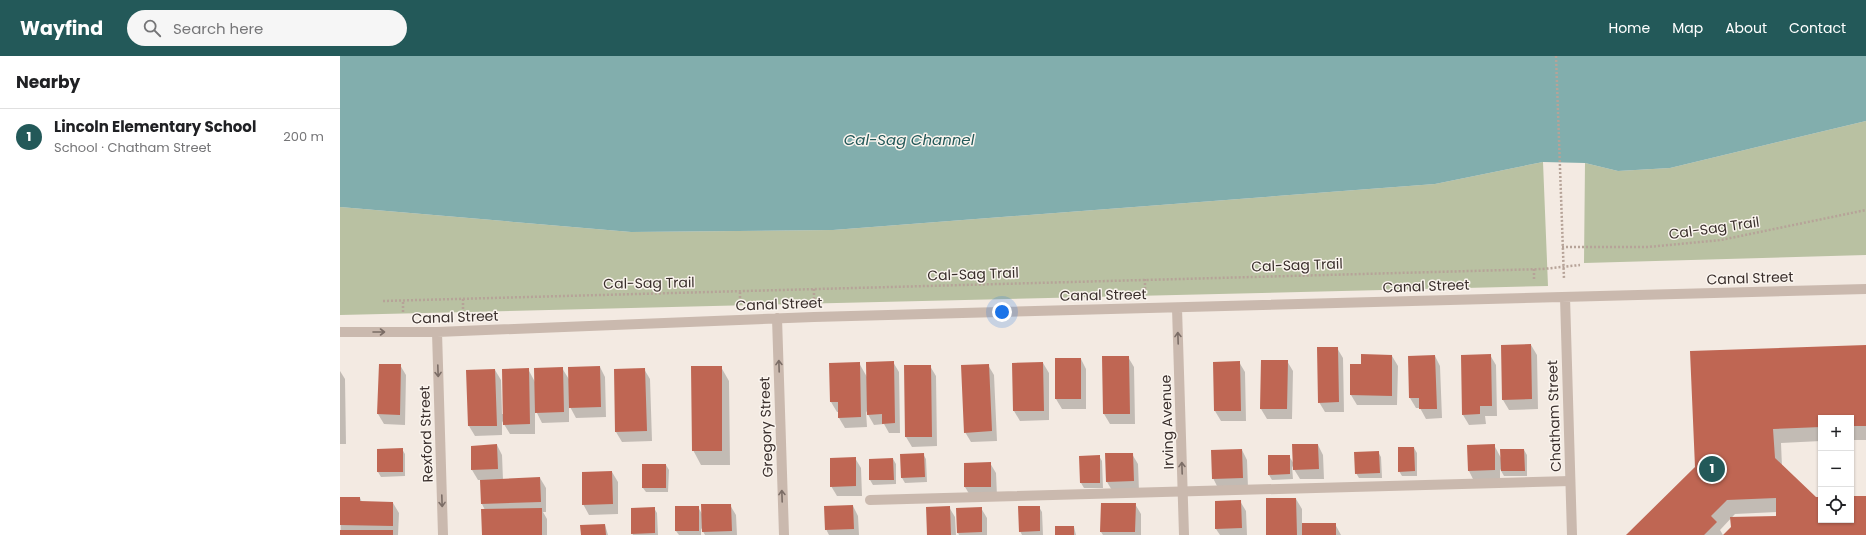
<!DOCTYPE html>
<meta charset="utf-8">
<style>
:root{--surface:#fff;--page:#f6f6f6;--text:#202124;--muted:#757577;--line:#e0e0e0;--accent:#235959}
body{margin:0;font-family:Poppins,sans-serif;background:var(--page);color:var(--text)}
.controls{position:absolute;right:12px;bottom:12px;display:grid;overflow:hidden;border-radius:0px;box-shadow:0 1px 3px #0004}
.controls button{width:36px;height:36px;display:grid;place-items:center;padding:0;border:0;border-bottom:1px solid var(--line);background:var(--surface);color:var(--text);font:20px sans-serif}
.you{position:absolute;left:662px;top:256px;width:14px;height:14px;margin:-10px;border:3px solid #fff;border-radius:50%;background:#1a73e8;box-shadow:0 0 0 6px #1a73e833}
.badge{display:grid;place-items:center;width:26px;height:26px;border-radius:50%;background:var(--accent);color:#fff;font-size:13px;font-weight:700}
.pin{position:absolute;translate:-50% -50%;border:2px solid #fff;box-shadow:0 1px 4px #0006}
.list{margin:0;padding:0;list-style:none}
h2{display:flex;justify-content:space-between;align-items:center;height:52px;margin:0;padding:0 16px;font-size:17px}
h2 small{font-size:13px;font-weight:400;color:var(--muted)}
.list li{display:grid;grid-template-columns:26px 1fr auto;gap:12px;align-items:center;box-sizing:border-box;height:56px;padding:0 16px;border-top:1px solid var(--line)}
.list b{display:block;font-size:15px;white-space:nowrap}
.list p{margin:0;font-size:13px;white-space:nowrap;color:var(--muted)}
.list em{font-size:13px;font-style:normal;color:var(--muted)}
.icon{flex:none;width:22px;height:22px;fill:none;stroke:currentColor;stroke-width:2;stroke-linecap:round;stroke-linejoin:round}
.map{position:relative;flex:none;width:1526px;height:479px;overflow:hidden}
header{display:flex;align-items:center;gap:24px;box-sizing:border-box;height:56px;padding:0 20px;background:var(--accent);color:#fff}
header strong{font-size:19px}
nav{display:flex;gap:22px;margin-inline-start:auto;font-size:14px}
.search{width:280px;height:36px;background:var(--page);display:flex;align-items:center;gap:10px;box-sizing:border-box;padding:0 14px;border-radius:22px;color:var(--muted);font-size:15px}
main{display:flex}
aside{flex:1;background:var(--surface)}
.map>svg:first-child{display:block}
.green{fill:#b9c1a2}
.water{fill:#82aead}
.shadow{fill:#0003}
.building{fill:#bf6653}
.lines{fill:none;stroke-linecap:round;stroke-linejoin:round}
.path{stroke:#b6a398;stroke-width:2.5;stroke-dasharray:2 2;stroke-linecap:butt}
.lane{stroke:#cab9ae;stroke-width:10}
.street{stroke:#cab9ae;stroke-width:10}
.oneway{stroke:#7b6d66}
.labels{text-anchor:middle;stroke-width:3;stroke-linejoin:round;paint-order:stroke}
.street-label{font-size:14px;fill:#3a2f2c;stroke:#faf4ee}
.water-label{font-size:15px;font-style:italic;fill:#235959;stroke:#faf4ee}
</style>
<header>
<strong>Wayfind</strong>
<div class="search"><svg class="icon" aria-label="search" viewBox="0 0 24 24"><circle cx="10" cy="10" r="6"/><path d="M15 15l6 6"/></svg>Search here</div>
<nav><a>Home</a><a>Map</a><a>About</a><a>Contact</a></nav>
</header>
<main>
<aside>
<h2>Nearby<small></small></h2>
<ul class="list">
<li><span class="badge">1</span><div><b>Lincoln Elementary School</b><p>School · Chatham Street</p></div><em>200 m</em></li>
</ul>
</aside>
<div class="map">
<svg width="1526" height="479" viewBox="0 0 1526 479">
<rect width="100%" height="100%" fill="#f3eae2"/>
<path class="green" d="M 1526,65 L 1526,199 L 1244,207 L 1245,107 L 1278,115 L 1330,112 Z
M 1203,106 L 1208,230 L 0,259 L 0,151 L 291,176 L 493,174 L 1095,128 Z"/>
<path class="water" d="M 0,0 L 1526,0 L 1526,65 L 1330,112 L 1278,115 L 1245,107 L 1203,106 L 1095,128 L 493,174 L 291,176 L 0,151 Z"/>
<path class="shadow" d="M 1191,289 L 1197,299 L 1198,353 L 1169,354 L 1163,344 Z
M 1526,290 L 1526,384 L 1511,384 L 1511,362 L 1481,362 L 1481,385 L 1441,387 L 1442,411 L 1476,442 L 1481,442 L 1481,464 L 1511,464 L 1511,441 L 1526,441 L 1526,479 L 1384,479 L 1437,461 L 1437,456 L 1395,458 L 1380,474 L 1383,479 L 1287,479 Z
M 997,292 L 1003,302 L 1004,356 L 985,356 L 979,346 Z
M 1150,299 L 1156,309 L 1157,360 L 1145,360 L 1146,368 L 1129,369 L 1123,359 Z
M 1052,300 L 1058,310 L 1057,349 L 1017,349 L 1011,339 Z
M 1095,300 L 1100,310 L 1102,362 L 1086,363 L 1080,352 L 1076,352 L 1070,342 Z
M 763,301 L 788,301 L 794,311 L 795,368 L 770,368 L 764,358 Z
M 741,303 L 746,313 L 746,353 L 722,353 L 716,343 Z
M 947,305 L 953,315 L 952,363 L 927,363 L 921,353 Z
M 553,306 L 559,316 L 560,377 L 549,377 L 544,368 L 534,369 L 526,355 L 527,371 L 505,372 L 499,362 L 499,356 L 497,356 L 491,346 L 519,307 L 527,321 Z
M 899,306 L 905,316 L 906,365 L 881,365 L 875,355 L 874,307 Z
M 703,307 L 709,317 L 709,364 L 680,365 L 674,355 L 673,308 Z
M 40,309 L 60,309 L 66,319 L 65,369 L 44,368 L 38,358 Z
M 648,309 L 654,319 L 657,385 L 631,386 L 625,376 Z
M 590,310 L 596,320 L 597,390 L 572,391 L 566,381 Z
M 260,311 L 265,321 L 266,361 L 236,362 L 229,349 L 229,366 L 202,367 L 195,353 L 195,378 L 170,378 L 162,365 L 162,379 L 135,380 L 129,370 L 127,315 L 155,314 L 161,324 L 162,358 L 164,358 L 188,313 L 195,326 L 222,312 L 230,325 Z
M 381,311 L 389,325 L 390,409 L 361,409 L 353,394 Z
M 304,313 L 310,323 L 312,385 L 282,386 L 276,376 Z
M 0,315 L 5,323 L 6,388 L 0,388 Z
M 157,389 L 162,399 L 163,424 L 200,422 L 206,432 L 206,456 L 203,456 L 207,463 L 207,479 L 143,479 L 145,454 L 142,448 L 141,424 L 138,424 L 132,414 Z
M 978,389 L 983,399 L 984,423 L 960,423 L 952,410 L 953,423 L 932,424 L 929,419 L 949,400 L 954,408 Z
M 1154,389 L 1161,402 L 1184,394 L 1187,399 L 1187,420 L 1164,420 L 1160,413 L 1160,424 L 1134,425 L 1129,415 Z
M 1074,392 L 1077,397 L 1077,420 L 1062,420 L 1059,415 Z
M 62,393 L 65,398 L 65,420 L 41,421 L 38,416 Z
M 902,394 L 907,404 L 908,432 L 878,432 L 873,422 Z
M 1038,396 L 1041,401 L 1042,422 L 1019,422 L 1016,417 Z
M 583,398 L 586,403 L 587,426 L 565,427 L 562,422 L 561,399 Z
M 792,398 L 798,408 L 799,435 L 773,436 L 767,426 Z
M 759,400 L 762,405 L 763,432 L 744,432 L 741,427 Z
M 515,402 L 521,412 L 522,440 L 497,440 L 491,430 Z
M 553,403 L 556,408 L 556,428 L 533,429 L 530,424 Z
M 650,407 L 656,417 L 657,440 L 631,441 L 625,431 L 625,408 Z
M 326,409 L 329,414 L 328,436 L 306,436 L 303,432 Z
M 272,416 L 278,426 L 278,458 L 249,459 L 243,448 Z
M 0,442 L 20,442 L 22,446 L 53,447 L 59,457 L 58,479 L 1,479 Z
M 956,443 L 962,453 L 962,468 L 995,468 L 1001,479 L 927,479 Z
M 900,445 L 906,455 L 907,479 L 880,479 L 876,473 Z
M 795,448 L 801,458 L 801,479 L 763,479 L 761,476 Z
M 390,449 L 396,459 L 397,479 L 365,479 L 361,472 L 361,479 L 339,479 L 336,475 L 358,451 L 362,458 Z
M 513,450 L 518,460 L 519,479 L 489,479 L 486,473 Z
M 609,451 L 615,461 L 616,479 L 588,479 Z
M 699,451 L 702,456 L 703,479 L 682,479 L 680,475 Z
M 314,452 L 317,457 L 318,479 L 293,479 L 292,477 Z
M 641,452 L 647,462 L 647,479 L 619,479 L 618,477 Z
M 265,469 L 268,479 L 242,479 Z
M 734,471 L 736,479 L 716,479 Z"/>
<path class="building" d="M 1191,288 L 1192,343 L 1162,344 L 1161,289 Z
M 1526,289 L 1526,370 L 1511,370 L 1511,362 L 1481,362 L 1481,371 L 1433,373 L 1435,402 L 1476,441 L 1481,441 L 1481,464 L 1511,464 L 1511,440 L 1526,440 L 1526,479 L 1383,479 L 1391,471 L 1390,461 L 1436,460 L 1436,442 L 1387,444 L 1371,460 L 1377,466 L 1364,479 L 1286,479 L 1355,411 L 1350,295 Z
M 977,291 L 998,291 L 999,346 L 978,347 Z
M 1021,298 L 1052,299 L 1052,340 L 1010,339 L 1010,308 L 1021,308 Z
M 1151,298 L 1152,350 L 1140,350 L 1140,358 L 1122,359 L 1121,299 Z
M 1095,299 L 1097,353 L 1079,353 L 1079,342 L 1069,342 L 1068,300 Z
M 762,300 L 789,300 L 790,358 L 763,358 Z
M 715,302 L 741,302 L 741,343 L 715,343 Z
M 921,304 L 948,304 L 947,353 L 920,353 Z
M 554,305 L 555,367 L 542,368 L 542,358 L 527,359 L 526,306 Z
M 900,305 L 901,355 L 874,355 L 873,306 Z
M 520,306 L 521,361 L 498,362 L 498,346 L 490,346 L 489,307 Z
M 703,306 L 704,355 L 673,355 L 672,307 Z
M 39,308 L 61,308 L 60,359 L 37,358 Z
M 649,308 L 652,375 L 624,377 L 621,309 Z
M 564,309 L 591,309 L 592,381 L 565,381 Z
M 260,310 L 261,351 L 229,352 L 228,311 Z
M 351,310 L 382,310 L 382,395 L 352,395 Z
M 223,311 L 224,356 L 195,357 L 194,312 Z
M 189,312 L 190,368 L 163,369 L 162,313 Z
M 305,312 L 307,375 L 275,376 L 274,313 Z
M 155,313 L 157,370 L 128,370 L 126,314 Z
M 157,388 L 158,413 L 131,414 L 131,390 Z
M 952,388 L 978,388 L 979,413 L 953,414 Z
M 1155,388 L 1155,414 L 1128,415 L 1127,389 Z
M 1058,391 L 1074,391 L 1075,415 L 1058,416 Z
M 63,392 L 63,416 L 37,416 L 37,393 Z
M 902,393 L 903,422 L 872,423 L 871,394 Z
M 1160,393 L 1184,393 L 1185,415 L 1161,415 Z
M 1039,395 L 1040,417 L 1015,418 L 1014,396 Z
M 584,397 L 585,421 L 561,422 L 560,398 Z
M 765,397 L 793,397 L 794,425 L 766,426 Z
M 760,399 L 760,427 L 740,427 L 739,400 Z
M 928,399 L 950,399 L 950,418 L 928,419 Z
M 516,401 L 516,430 L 490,431 L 490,402 Z
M 553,402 L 554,424 L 529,424 L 529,403 Z
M 651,406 L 651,431 L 624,431 L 624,407 Z
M 302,408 L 326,408 L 326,432 L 302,432 Z
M 272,415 L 273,448 L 242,449 L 242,416 Z
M 200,421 L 201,446 L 141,448 L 140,424 Z
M 0,441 L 20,441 L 20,445 L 53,446 L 53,470 L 0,469 Z
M 926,442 L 956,442 L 957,479 L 926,479 Z
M 901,444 L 902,472 L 875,473 L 875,445 Z
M 761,447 L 796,447 L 795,476 L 760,476 Z
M 361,448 L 391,448 L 392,475 L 362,476 Z
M 513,449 L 514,473 L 485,474 L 484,450 Z
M 335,450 L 359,450 L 359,475 L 335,475 Z
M 610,450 L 611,479 L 587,479 L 586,451 Z
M 678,450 L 700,450 L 700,475 L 679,476 Z
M 315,451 L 315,477 L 291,478 L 291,452 Z
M 642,451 L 642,476 L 617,477 L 616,452 Z
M 202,452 L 202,479 L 142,479 L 141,453 Z
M 962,467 L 996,467 L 996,479 L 962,479 Z
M 265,468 L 266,479 L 241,479 L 240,469 Z
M 715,470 L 734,470 L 734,479 L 715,479 Z
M 0,474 L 53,474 L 53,479 L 0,479 Z"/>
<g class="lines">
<path class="path" d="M 1216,0 L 1224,223
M 1222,191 L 1308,191 L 1381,184 L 1526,154
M 1194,213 L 1194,224
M 805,223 L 805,235
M 123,243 L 123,254
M 474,243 L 474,232
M 43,245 L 1203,213 L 1240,209
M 400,246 L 400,235
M 63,256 L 63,244"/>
<path class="lane" d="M 530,444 L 1230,425"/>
<path class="street" d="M 1225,241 L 1232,479
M 837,252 L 844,479
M 437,262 L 444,479
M 0,276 L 97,276 L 474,261 L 1526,233
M 97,276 L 103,479"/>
</g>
<defs><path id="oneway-shaft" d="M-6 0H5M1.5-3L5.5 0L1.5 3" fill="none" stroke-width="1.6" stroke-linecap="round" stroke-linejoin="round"/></defs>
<g class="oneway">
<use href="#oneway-shaft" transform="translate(39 276)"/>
<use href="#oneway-shaft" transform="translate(838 282) rotate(-92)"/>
<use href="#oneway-shaft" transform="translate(439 310) rotate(-92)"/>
<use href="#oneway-shaft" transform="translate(98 315) rotate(88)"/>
<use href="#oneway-shaft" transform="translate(842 412) rotate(-92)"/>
<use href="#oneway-shaft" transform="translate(442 440) rotate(-92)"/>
<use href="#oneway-shaft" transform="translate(102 445) rotate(88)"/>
</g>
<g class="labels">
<g class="street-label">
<text transform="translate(1374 172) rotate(-8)" y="5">Cal-Sag Trail</text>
<text transform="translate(957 209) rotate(-2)" y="5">Cal-Sag Trail</text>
<text transform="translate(633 218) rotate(-2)" y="5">Cal-Sag Trail</text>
<text transform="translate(1410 222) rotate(-2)" y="5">Canal Street</text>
<text transform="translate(309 227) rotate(-1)" y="5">Cal-Sag Trail</text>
<text transform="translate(1086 230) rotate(-2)" y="5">Canal Street</text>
<text transform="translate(763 239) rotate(-1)" y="5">Canal Street</text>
<text transform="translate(439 248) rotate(-2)" y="5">Canal Street</text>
<text transform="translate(115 261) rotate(-2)" y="5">Canal Street</text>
<text transform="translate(1214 360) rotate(-92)" y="5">Chatham Street</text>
<text transform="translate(827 366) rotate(-92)" y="5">Irving Avenue</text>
<text transform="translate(426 371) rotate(-92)" y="5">Gregory Street</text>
<text transform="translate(86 378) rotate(-92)" y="5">Rexford Street</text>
</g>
<g class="water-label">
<text x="569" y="89">Cal-Sag Channel</text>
</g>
</g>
</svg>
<div class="controls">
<button>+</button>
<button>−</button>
<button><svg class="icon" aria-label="locate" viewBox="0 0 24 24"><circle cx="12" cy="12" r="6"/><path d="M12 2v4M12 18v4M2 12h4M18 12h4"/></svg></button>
</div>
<div class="you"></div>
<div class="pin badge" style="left:1372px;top:413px">1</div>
</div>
</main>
